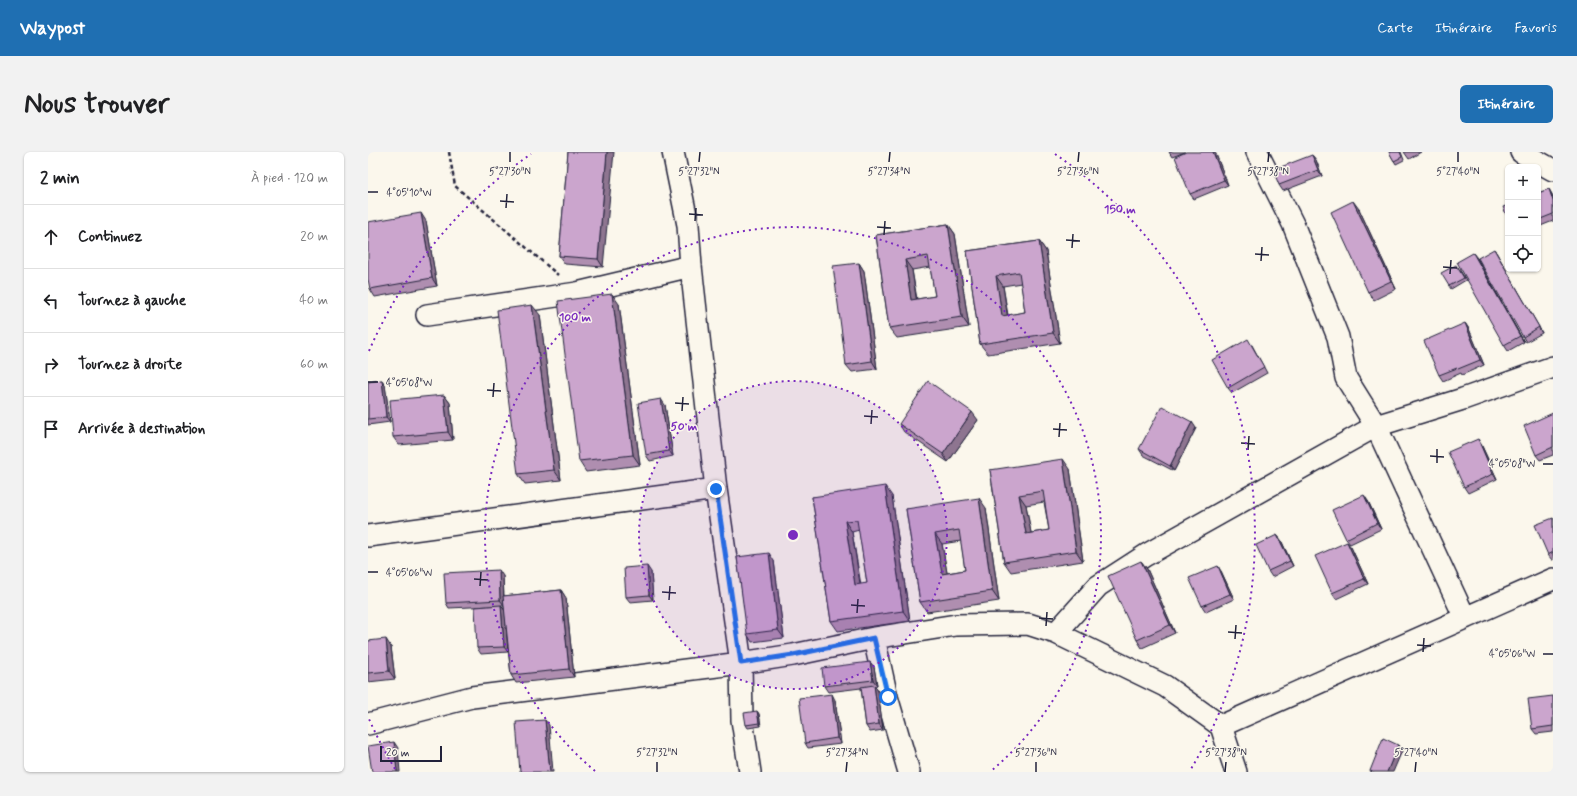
<!DOCTYPE html>
<html lang="fr">
<meta charset="utf-8">
<style>
:root{--surface:#fff;--page:#f2f2f2;--text:#202124;--muted:#757577;--line:#e0e0e0;--accent:#1f6fb2}
body{margin:0;font-family:Mynerve,sans-serif;background:var(--page);color:var(--text)}
.controls{position:absolute;right:12px;top:12px;display:grid;overflow:hidden;border-radius:6px;box-shadow:0 1px 3px #0004}
.controls button{width:36px;height:36px;display:grid;place-items:center;padding:0;border:0;border-bottom:1px solid var(--line);background:var(--surface);color:var(--text);font:20px sans-serif}
.scale{position:absolute;left:12px;bottom:10px;width:62px;box-sizing:border-box;padding-left:4px;border:2px solid #22223b;border-top:0;font-size:11px;line-height:14px;white-space:nowrap;color:#22223b;-webkit-text-stroke:3px #fbf7ec;paint-order:stroke}
.stop{position:absolute;width:12px;height:12px;margin:-9px;border:3px solid #1a73e8;border-radius:50%;background:#fff}
.stop.end{background:#1a73e8;border-color:#fff;box-shadow:0 1px 4px #0008}
.list{margin:0;padding:0;list-style:none}
h2{display:flex;justify-content:space-between;align-items:center;height:52px;margin:0;padding:0 16px;font-size:17px}
h2 small{font-size:13px;font-weight:400;color:var(--muted)}
.list li{display:grid;grid-template-columns:26px 1fr auto;gap:12px;align-items:center;box-sizing:border-box;height:64px;padding:0 16px;border-top:1px solid var(--line)}
.list b{display:block;font-size:15px;white-space:nowrap}
.list em{font-size:13px;font-style:normal;color:var(--muted)}
.icon{flex:none;width:22px;height:22px;fill:none;stroke:currentColor;stroke-width:2;stroke-linecap:round;stroke-linejoin:round}
.map{position:relative;flex:none;width:1185px;height:620px;overflow:hidden;border-radius:6px}
header{display:flex;align-items:center;gap:24px;box-sizing:border-box;height:56px;padding:0 20px;background:var(--accent);color:#fff}
header strong{font-size:19px}
nav{display:flex;gap:22px;margin-inline-start:auto;font-size:14px}
.intro{display:flex;align-items:center;justify-content:space-between;box-sizing:border-box;height:96px;padding:0 24px}
h1{margin:0;font-size:28px}
.button{padding:10px 18px;border-radius:6px;background:var(--accent);color:#fff;font-size:14px;font-weight:700}
main{display:flex;gap:24px;padding:0 24px}
aside{flex:1;background:var(--surface);border-radius:6px;box-shadow:0 1px 3px #0004}
.map>svg:first-child{display:block}
.lines{fill:none;stroke-linecap:round;stroke-linejoin:round}
.minor-casing{stroke:#22223b;stroke-width:24}
.path{stroke:#22223b;stroke-width:2.5;stroke-dasharray:4 3;stroke-linecap:butt}
.minor{stroke:#fbf7ec;stroke-width:21}
.wall{fill:#af8eb0;stroke:#22223b;fill-rule:evenodd}
.shaded-wall{fill:#8e7490;stroke:#22223b}
.building{fill:#cba5cd;stroke:#22223b;fill-rule:evenodd}
.route{stroke:#1a73e8;stroke-width:5}
.ticks{fill:none;stroke:#22223b;stroke-width:1.5}
.ring{fill:none;stroke:#7b2cbf;stroke-width:2;stroke-dasharray:2 4}
.ticks-label{font-size:10px;text-anchor:middle;fill:#22223b;stroke:#fbf7ec;stroke-width:3;stroke-linejoin:round;paint-order:stroke}
.centre{fill:#7b2cbf;stroke:#fbf7ec;stroke-width:2}
.ring-label{font-size:12px;text-anchor:middle;font-weight:bold;fill:#7b2cbf;stroke:#fbf7ec;stroke-width:3;stroke-linejoin:round;paint-order:stroke}
</style>
<header>
<strong>Waypost</strong>
<nav><a>Carte</a><a>Itinéraire</a><a>Favoris</a></nav>
</header>
<div class="intro"><h1>Nous trouver</h1><a class="button">Itinéraire</a></div>
<main>
<aside>
<h2>2 min<small>À pied · 120 m</small></h2>
<ul class="list">
<li><svg class="icon" aria-label="ahead" viewBox="0 0 24 24"><path d="M12 20V5M6 11l6-6 6 6"/></svg><div><b>Continuez</b></div><em>20 m</em></li>
<li><svg class="icon" aria-label="left" viewBox="0 0 24 24"><path d="M17 20v-9H6M10 6l-5 5 5 5"/></svg><div><b>Tournez à gauche</b></div><em>40 m</em></li>
<li><svg class="icon" aria-label="right" viewBox="0 0 24 24"><path d="M7 20v-9h11M14 6l5 5-5 5"/></svg><div><b>Tournez à droite</b></div><em>60 m</em></li>
<li><svg class="icon" aria-label="arrive" viewBox="0 0 24 24"><path d="M6 21V4h12l-3 4 3 4H6"/></svg><div><b>Arrivée à destination</b></div></li>
</ul>
</aside>
<div class="map">
<svg width="1185" height="620" viewBox="0 0 1185 620">
<rect width="100%" height="100%" fill="#fbf7ec"/>
<filter id="ink" filterUnits="userSpaceOnUse"><feTurbulence type="fractalNoise" baseFrequency=".025" numOctaves="2"/><feDisplacementMap in="SourceGraphic" scale="8" xChannelSelector="R" yChannelSelector="G"/><feConvolveMatrix kernelMatrix="1 2 1 2 8 2 1 2 1" color-interpolation-filters="sRGB"/></filter>
<g filter="url(#ink)">
<g class="lines">
<g class="minor-casing">
<path id="minor" d="M 305,0 L 320,73 L 323,114 L 348,337 L 373,511 L 374,568 L 382,620
M 889,0 L 925,72 L 970,185 L 978,226 L 1008,274 L 1097,466
M 1153,0 L 1185,18
M 59,163 L 209,141 L 323,114
M 0,384 L 348,337
M 688,481 L 730,434 L 778,403 L 1008,274 L 1095,247 L 1185,215
M 506,486 L 519,545 L 541,620
M 0,572 L 104,545 L 373,511 L 425,503 L 506,486 L 588,473 L 660,472 L 688,481 L 797,534 L 853,574 L 868,620
M 853,574 L 1185,427"/>
</g>
<path class="path" d="M 81,0 L 87,34 L 190,123"/>
<use href="#minor" class="minor"/>
</g>
<path class="wall" d="M 200,0 L 235,115 L 197,112 L 191,104 Z
M 801,0 L 817,0 L 804,5 Z
M 847,0 L 860,33 L 826,47 L 822,42 Z
M 1021,0 L 1033,0 L 1036,8 L 1028,12 Z
M 1036,0 L 1053,0 L 1041,7 Z
M 944,3 L 948,8 L 954,24 L 915,39 L 911,33 Z
M 1181,37 L 1185,44 L 1185,69 L 1170,75 L 1170,41 Z
M 991,57 L 1028,137 L 1006,148 L 1000,140 Z
M 58,69 L 69,134 L 7,145 L 2,137 Z
M 580,72 L 587,82 L 601,175 L 529,186 L 521,176 L 508,83 ZM 562,115 L 567,144 L 549,147 L 544,118 Z
M 671,89 L 678,99 L 692,191 L 620,202 L 612,192 L 599,99 ZM 653,131 L 657,160 L 640,163 L 635,134 Z
M 1126,97 L 1129,102 L 1174,181 L 1158,190 L 1155,185 Z
M 1109,106 L 1156,190 L 1140,199 L 1136,193 Z
M 491,111 L 496,119 L 509,217 L 484,220 L 478,213 Z
M 1090,115 L 1098,128 L 1083,137 L 1081,134 Z
M 251,152 L 272,313 L 218,320 L 211,309 Z
M 172,163 L 193,328 L 157,332 L 150,322 Z
M 1097,171 L 1101,177 L 1116,213 L 1094,223 L 1093,221 L 1075,229 L 1071,223 Z
M 884,193 L 899,221 L 864,241 L 860,236 Z
M 14,228 L 17,233 L 22,270 L 0,273 L 0,230 Z
M 76,243 L 82,251 L 85,288 L 31,293 L 25,285 Z
M 297,253 L 305,304 L 282,309 L 278,303 Z
M 1185,261 L 1185,303 L 1172,308 L 1168,303 Z
M 610,268 L 580,310 L 536,280 L 531,272 Z
M 828,276 L 806,319 L 775,303 L 771,297 Z
M 1113,292 L 1129,327 L 1100,341 L 1096,335 Z
M 702,317 L 715,409 L 643,420 L 636,410 L 622,318 ZM 676,350 L 681,378 L 663,381 L 658,353 Z
M 524,344 L 542,469 L 470,479 L 463,469 L 444,345 ZM 491,378 L 499,431 L 493,433 L 484,380 Z
M 1000,349 L 1013,377 L 982,392 L 978,387 Z
M 618,356 L 631,449 L 559,460 L 552,450 L 538,357 ZM 593,389 L 597,418 L 579,421 L 574,392 Z
M 1185,366 L 1185,408 L 1184,408 L 1180,403 Z
M 909,383 L 913,388 L 925,414 L 904,425 L 900,419 Z
M 983,395 L 1000,432 L 968,447 L 964,441 Z
M 406,409 L 416,486 L 384,490 L 379,482 Z
M 773,409 L 779,417 L 807,481 L 774,496 L 769,488 Z
M 853,419 L 866,447 L 838,460 L 834,454 Z
M 283,420 L 285,448 L 262,450 L 258,445 Z
M 135,424 L 136,444 L 193,438 L 198,446 L 206,525 L 148,531 L 143,523 L 138,479 L 140,500 L 113,502 L 109,496 L 124,454 L 81,456 L 78,451 ZM 133,453 L 136,453 L 136,458 Z
M 0,489 L 23,495 L 27,527 L 0,530 Z
M 502,510 L 506,515 L 509,533 L 507,534 L 510,539 L 515,578 L 502,580 L 498,574 L 493,536 L 460,540 L 456,534 Z
M 1185,544 L 1185,580 L 1168,582 L 1164,577 Z
M 467,548 L 473,592 L 440,596 L 437,591 Z
M 389,559 L 391,562 L 393,574 L 380,576 L 378,573 Z"/>
<path class="shaded-wall" d="M 239,0 L 246,0 L 235,115 L 230,107 Z
M 845,0 L 847,0 L 860,33 L 856,28 Z
M 944,3 L 948,8 L 954,24 L 950,18 Z
M 1181,37 L 1184,43 L 1185,49 Z
M 985,49 L 991,57 L 1028,137 L 1023,129 Z
M 53,61 L 58,69 L 69,134 L 64,126 Z
M 580,72 L 587,82 L 601,175 L 594,165 Z
M 671,89 L 678,99 L 692,191 L 685,181 Z
M 1126,97 L 1129,102 L 1174,181 L 1171,175 Z
M 1105,101 L 1109,106 L 1156,190 L 1152,184 Z
M 537,108 L 544,118 L 550,158 L 543,148 Z
M 491,111 L 496,119 L 509,217 L 504,209 Z
M 628,124 L 635,134 L 641,174 L 634,164 Z
M 244,142 L 251,152 L 272,313 L 265,303 Z
M 164,153 L 172,163 L 193,328 L 186,318 Z
M 1097,171 L 1101,177 L 1116,213 L 1112,208 Z
M 14,228 L 17,233 L 22,270 L 18,265 Z
M 76,243 L 82,251 L 85,288 L 80,280 Z
M 293,247 L 297,253 L 305,304 L 301,299 Z
M 604,260 L 610,268 L 580,310 L 575,302 Z
M 824,270 L 828,276 L 806,319 L 802,314 Z
M 1110,287 L 1113,292 L 1129,327 L 1125,322 Z
M 695,307 L 702,317 L 715,409 L 708,399 Z
M 517,334 L 524,344 L 542,469 L 535,459 Z
M 651,343 L 658,353 L 665,392 L 658,382 Z
M 996,343 L 1000,349 L 1013,377 L 1009,371 Z
M 611,346 L 618,356 L 631,449 L 624,439 Z
M 477,369 L 484,380 L 494,444 L 487,433 Z
M 567,382 L 574,392 L 581,432 L 574,422 Z
M 909,383 L 913,388 L 925,414 L 922,409 Z
M 979,390 L 983,395 L 1000,432 L 996,427 Z
M 401,401 L 406,409 L 416,486 L 410,478 Z
M 773,409 L 779,417 L 807,481 L 802,473 Z
M 279,414 L 283,420 L 285,448 L 281,443 Z
M 850,414 L 853,419 L 866,447 L 862,442 Z
M 131,418 L 135,424 L 136,453 L 132,448 Z
M 193,438 L 198,446 L 206,525 L 201,517 Z
M 133,453 L 137,459 L 140,500 L 136,495 Z
M 18,487 L 23,495 L 27,527 L 21,519 Z
M 502,510 L 506,515 L 509,533 L 505,528 Z
M 506,533 L 510,539 L 515,578 L 511,572 Z
M 464,542 L 467,548 L 473,592 L 469,586 Z
M 389,559 L 391,562 L 393,574 L 391,571 Z
M 177,568 L 181,573 L 185,620 L 182,620 Z
M 26,590 L 30,596 L 32,620 L 29,620 Z
M 1030,593 L 1034,599 L 1025,620 L 1019,620 Z"/>
<path class="building" d="M 200,0 L 239,0 L 230,107 L 191,104 Z
M 818,0 L 845,0 L 856,28 L 822,42 L 807,5 Z
M 1021,0 L 1032,0 L 1034,5 L 1026,9 Z
M 944,3 L 950,18 L 911,33 L 905,18 Z
M 1181,37 L 1185,49 L 1185,62 L 1170,68 L 1170,41 Z
M 985,49 L 1023,129 L 1000,140 L 963,60 Z
M 1140,53 L 1140,67 L 1135,55 Z
M 53,61 L 64,126 L 2,137 L 0,127 L 0,70 Z
M 580,72 L 594,165 L 521,176 L 508,83 ZM 560,104 L 567,144 L 543,148 L 537,108 Z
M 671,89 L 685,181 L 612,192 L 599,99 ZM 651,120 L 657,160 L 634,164 L 628,124 Z
M 1126,97 L 1171,175 L 1155,185 L 1110,106 Z
M 1105,101 L 1152,184 L 1136,193 L 1089,110 Z
M 491,111 L 504,209 L 478,213 L 465,114 Z
M 1088,113 L 1096,126 L 1081,134 L 1073,121 Z
M 244,142 L 265,303 L 211,309 L 190,149 Z
M 164,153 L 186,318 L 150,322 L 129,158 Z
M 1097,171 L 1112,208 L 1090,217 L 1089,216 L 1071,223 L 1056,189 Z
M 880,187 L 896,215 L 860,236 L 844,208 Z
M 14,228 L 18,265 L 0,267 L 0,230 Z
M 560,229 L 604,260 L 575,302 L 531,272 Z
M 76,243 L 80,280 L 25,285 L 22,248 Z
M 293,247 L 301,299 L 278,303 L 270,251 Z
M 794,254 L 824,270 L 802,314 L 771,297 Z
M 1185,261 L 1185,295 L 1168,303 L 1156,274 Z
M 1110,287 L 1125,322 L 1096,335 L 1080,300 Z
M 695,307 L 708,399 L 636,410 L 622,318 ZM 675,339 L 681,378 L 658,382 L 651,343 Z
M 517,334 L 535,459 L 463,469 L 444,345 ZM 489,368 L 499,431 L 487,433 L 477,369 Z
M 996,343 L 1009,371 L 978,387 L 964,358 Z
M 611,346 L 624,439 L 552,450 L 538,357 ZM 591,378 L 597,418 L 574,422 L 567,382 Z
M 1185,366 L 1185,400 L 1180,403 L 1167,373 Z
M 909,383 L 922,409 L 900,419 L 888,393 Z
M 979,390 L 996,427 L 964,441 L 947,404 Z
M 401,401 L 410,478 L 379,482 L 369,405 Z
M 773,409 L 802,473 L 769,488 L 740,424 Z
M 279,414 L 281,443 L 258,445 L 256,416 Z
M 850,414 L 862,442 L 834,454 L 821,426 Z
M 131,418 L 132,448 L 78,451 L 76,421 Z
M 193,438 L 201,517 L 143,523 L 135,444 Z
M 133,453 L 136,495 L 109,496 L 107,455 Z
M 18,487 L 21,519 L 0,521 L 0,489 Z
M 502,510 L 505,528 L 456,534 L 454,516 Z
M 506,533 L 511,572 L 498,574 L 493,535 Z
M 464,542 L 469,586 L 437,591 L 431,546 Z
M 1185,544 L 1185,574 L 1164,577 L 1160,547 Z
M 389,559 L 391,571 L 378,573 L 376,561 Z
M 177,568 L 182,620 L 152,620 L 148,570 Z
M 1015,586 L 1030,593 L 1019,620 L 1005,620 L 1002,619 Z
M 26,590 L 29,620 L 4,620 L 0,594 Z"/>
</g>
<g class="lines" filter="url(#ink)">
<path class="route" d="M 348,337 L 373,511 L 425,503 L 506,486 L 520,545"/>
</g>
<path class="ticks" d="M 142,10 L 142,0M 331,10 L 332,0M 521,10 L 522,0M 710,10 L 711,0M 900,10 L 901,0M 1090,10 L 1090,0M 0,40 L 10,40M 132,49 L 146,50M 138,56 L 139,42M 321,62 L 335,63M 327,69 L 328,56M 509,75 L 523,76M 516,83 L 517,69M 698,88 L 712,89M 704,96 L 705,82M 887,102 L 901,103M 893,109 L 894,95M 1075,115 L 1089,116M 1082,122 L 1083,108M 0,230 L 10,230M 119,238 L 133,239M 125,245 L 126,231M 307,251 L 321,252M 314,259 L 315,245M 496,264 L 510,265M 503,272 L 504,258M 685,277 L 699,278M 691,285 L 692,271M 873,291 L 887,292M 880,298 L 881,284M 1062,304 L 1076,305M 1069,311 L 1069,297M 1175,312 L 1185,312M 0,420 L 10,420M 106,427 L 120,428M 112,434 L 113,420M 294,440 L 308,441M 301,448 L 302,434M 483,453 L 497,454M 489,461 L 490,447M 671,466 L 685,467M 678,474 L 679,460M 860,480 L 874,481M 867,487 L 868,473M 1049,493 L 1063,494M 1055,500 L 1056,486M 1175,502 L 1185,502M 289,620 L 289,610M 478,620 L 479,610M 668,620 L 668,610M 857,620 L 858,610M 1047,620 L 1048,610"/>
<circle cx="425" cy="383" r="154" fill="#7b2cbf" fill-opacity=".12"/>
<g class="ring">
<circle cx="425" cy="383" r="154"/>
<path d="M227 619A308 308 0 1 1 623 619"/>
<path d="M27 617A462 462 0 0 1 1 567M1 199A462 462 0 0 1 163 2M687 2A462 462 0 0 1 823 617"/>
</g>
<g class="ticks-label">
<text x="142" y="23">5°27'30"N</text>
<text x="331" y="23">5°27'32"N</text>
<text x="521" y="23">5°27'34"N</text>
<text x="710" y="23">5°27'36"N</text>
<text x="900" y="23">5°27'38"N</text>
<text x="1090" y="23">5°27'40"N</text>
<text x="41" y="44">4°05'10"W</text>
<text x="41" y="234">4°05'08"W</text>
<text x="1144" y="315">4°05'08"W</text>
<text x="41" y="424">4°05'06"W</text>
<text x="1144" y="505">4°05'06"W</text>
<text x="289" y="604">5°27'32"N</text>
<text x="479" y="604">5°27'34"N</text>
<text x="668" y="604">5°27'36"N</text>
<text x="858" y="604">5°27'38"N</text>
<text x="1048" y="604">5°27'40"N</text>
</g>
<circle cx="425" cy="383" r="6" class="centre"/>
<g class="ring-label">
<text x="752" y="61">150 m</text>
<text x="207" y="169">100 m</text>
<text x="316" y="278">50 m</text>
</g>
</svg>
<div class="controls">
<button>+</button>
<button>−</button>
<button><svg class="icon" aria-label="locate" viewBox="0 0 24 24"><circle cx="12" cy="12" r="6"/><path d="M12 2v4M12 18v4M2 12h4M18 12h4"/></svg></button>
</div>
<div class="scale">20 m</div>
<div class="stop" style="left:520px;top:545px"></div>
<div class="stop end" style="left:348px;top:337px"></div>
</div>
</main>
